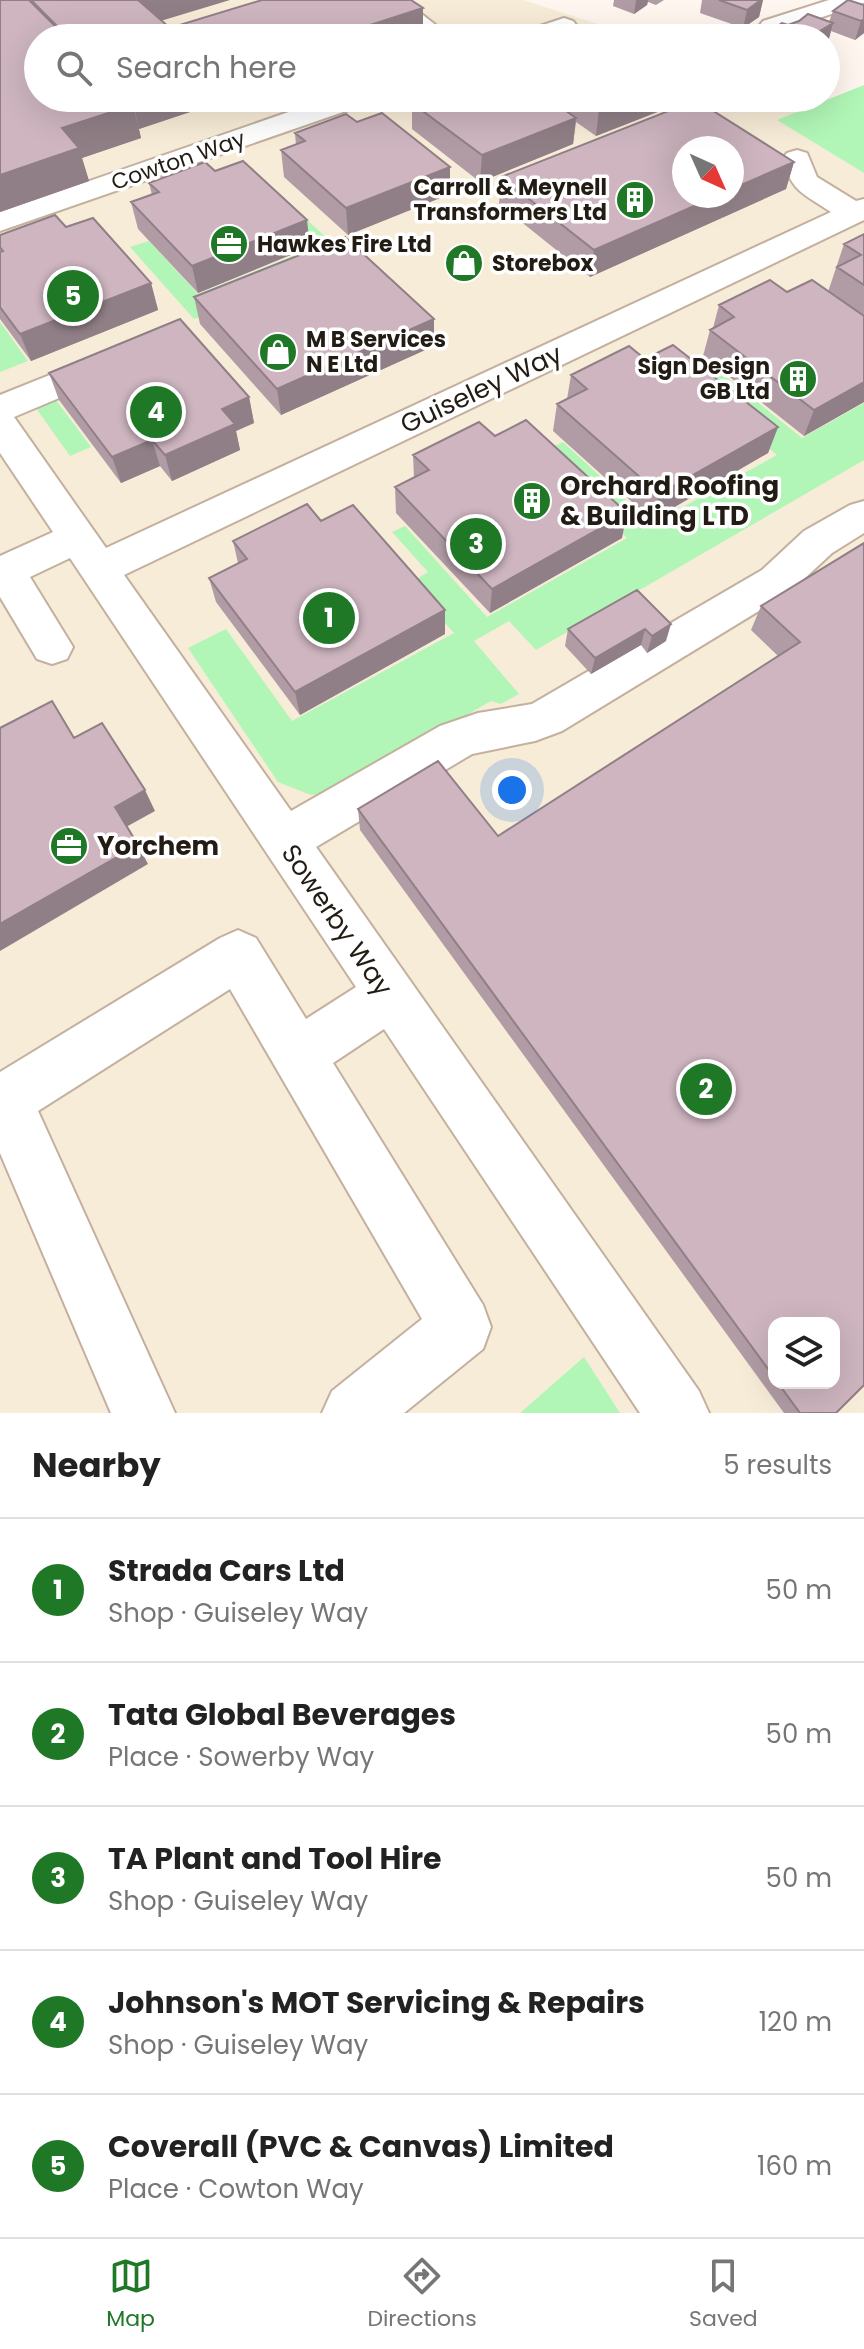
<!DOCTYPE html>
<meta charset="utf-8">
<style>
:root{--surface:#fff;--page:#f2f2f2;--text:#222;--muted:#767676;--line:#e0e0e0;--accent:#1f7826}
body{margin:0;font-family:Poppins,sans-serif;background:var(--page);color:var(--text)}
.controls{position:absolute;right:24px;bottom:24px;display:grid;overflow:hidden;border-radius:16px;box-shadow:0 8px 32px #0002}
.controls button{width:72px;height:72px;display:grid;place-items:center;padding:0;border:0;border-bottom:2px solid var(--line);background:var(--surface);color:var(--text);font:40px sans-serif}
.compass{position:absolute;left:672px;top:136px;width:72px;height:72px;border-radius:50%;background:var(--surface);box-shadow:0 8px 32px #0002;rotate:135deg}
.you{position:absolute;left:512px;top:790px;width:28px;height:28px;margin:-20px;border:6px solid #fff;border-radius:50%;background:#1a73e8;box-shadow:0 0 0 12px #1a73e833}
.badge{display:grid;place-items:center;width:52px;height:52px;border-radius:50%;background:var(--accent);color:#fff;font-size:26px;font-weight:700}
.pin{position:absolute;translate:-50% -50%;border:4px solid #fff;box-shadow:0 2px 8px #0006}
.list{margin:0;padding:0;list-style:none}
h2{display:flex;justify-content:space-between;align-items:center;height:104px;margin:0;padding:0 32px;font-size:34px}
h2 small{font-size:26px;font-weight:400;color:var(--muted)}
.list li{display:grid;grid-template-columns:52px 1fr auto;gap:24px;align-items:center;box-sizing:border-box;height:144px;padding:0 32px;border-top:2px solid var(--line)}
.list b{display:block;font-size:30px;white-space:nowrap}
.list p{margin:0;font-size:26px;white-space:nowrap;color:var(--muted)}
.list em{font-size:26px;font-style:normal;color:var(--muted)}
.icon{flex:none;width:44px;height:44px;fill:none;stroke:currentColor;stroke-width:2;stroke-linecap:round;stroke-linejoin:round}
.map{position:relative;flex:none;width:864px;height:1413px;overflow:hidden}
.search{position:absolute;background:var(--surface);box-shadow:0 8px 32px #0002;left:24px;right:24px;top:24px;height:88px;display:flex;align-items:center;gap:20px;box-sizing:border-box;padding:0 28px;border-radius:44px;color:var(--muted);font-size:30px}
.sheet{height:824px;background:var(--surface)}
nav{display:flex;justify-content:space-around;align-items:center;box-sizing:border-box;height:112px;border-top:2px solid var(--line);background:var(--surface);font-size:22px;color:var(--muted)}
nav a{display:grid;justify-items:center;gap:4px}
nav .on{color:var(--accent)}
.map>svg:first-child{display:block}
.industrial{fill:#f7ecd7;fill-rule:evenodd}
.green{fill:#b1f6b6}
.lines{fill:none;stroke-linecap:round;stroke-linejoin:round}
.minor-casing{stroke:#c3b09f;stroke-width:4}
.minor{fill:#fff;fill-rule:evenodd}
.wall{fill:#b19ca5;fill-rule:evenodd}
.shaded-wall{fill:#907f86}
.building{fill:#ceb5c0;stroke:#907f86;stroke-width:2}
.labels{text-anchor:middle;stroke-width:7;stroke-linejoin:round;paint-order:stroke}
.far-street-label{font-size:22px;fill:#221c15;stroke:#fff}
.far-poi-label{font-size:22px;font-weight:bold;fill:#221c15;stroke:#fff;text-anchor:start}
.street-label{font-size:26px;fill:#221c15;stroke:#fff}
.poi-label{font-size:26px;font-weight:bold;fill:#221c15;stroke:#fff;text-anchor:start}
</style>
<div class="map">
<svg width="864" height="1413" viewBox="0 0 864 1413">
<rect width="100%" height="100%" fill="#fef6ef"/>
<path class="industrial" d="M 0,0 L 523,0 L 642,38 L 38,38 L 38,98 L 830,98 L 778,120 L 864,173 L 864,1413 L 0,1413 ZM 684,148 L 732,148 L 732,196 L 684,196 ZM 774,1323 L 834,1323 L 834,1383 L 774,1383 Z"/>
<path class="green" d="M 864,85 L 864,173 L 777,120 Z
M 276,210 L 294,217 L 301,214 L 347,257 L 194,319 L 130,247 L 149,241 L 198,294 L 315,247 Z
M 0,322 L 28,361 L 0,372 Z
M 715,368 L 802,438 L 864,403 L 864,460 L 536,650 L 509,621 L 474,641 L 519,694 L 501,704 L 491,701 L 334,792 L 311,795 L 278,782 L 188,648 L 226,629 L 292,721 L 454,633 L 410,583 L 428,572 L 392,532 L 405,526 L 487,617 L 627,538 L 540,453 L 563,442 L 652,524 L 777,455 L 689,382 Z
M 53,396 L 91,447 L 70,456 L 33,404 Z
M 584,1357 L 620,1413 L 520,1413 Z"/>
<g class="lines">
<g class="minor-casing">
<path id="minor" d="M 376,0 L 404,0 L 452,38 L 423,38 Z
M 829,0 L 864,0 L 864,3 L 772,34 L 763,31 L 759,26 L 763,21 Z
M 564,18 L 573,21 L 577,26 C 564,43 534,38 515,38 L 519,33 Z
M 329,98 L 370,98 L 366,104 L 0,231 L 0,212 Z
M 797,150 L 807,153 L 817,177 L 856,201 L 864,199 L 864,220 L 124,575 L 291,811 L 440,726 L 478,713 L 532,704 L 762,570 L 804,531 L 850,505 L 864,501 L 864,533 L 832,553 L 790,592 L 562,731 L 535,741 L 472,754 L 316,847 L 699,1391 L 709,1413 L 640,1413 L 384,1029 L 333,1063 L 483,1305 L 491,1327 L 483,1349 L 404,1413 L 322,1413 L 332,1391 L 422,1319 L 230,989 L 38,1111 L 175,1413 L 111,1413 L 0,1153 L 0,1072 L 220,938 L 238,930 L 256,938 L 306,1019 L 356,987 L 70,558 L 30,577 L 73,647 L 67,659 L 52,664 L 37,659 L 0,597 L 0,556 L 53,532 L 0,453 L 0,395 L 97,356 L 109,353 L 121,356 L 126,364 L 121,372 L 14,417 L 106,548 L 831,212 C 803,193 793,193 782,159 L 787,153 Z"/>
</g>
<use href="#minor" class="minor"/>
</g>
<path class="wall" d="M 0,0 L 161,21 L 170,28 L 423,8 L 423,34 L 38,38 L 38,98 L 288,98 L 247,112 L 232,98 L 139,129 L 141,138 L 82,158 L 89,181 L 0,212 Z
M 614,0 L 664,0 L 656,5 L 648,2 L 647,5 L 634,14 L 613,6 Z
M 702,0 L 763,0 L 759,17 L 743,28 L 700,13 Z
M 864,5 L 864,33 L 855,40 L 831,31 L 828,42 L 826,38 L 771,38 L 773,29 L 788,25 L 829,22 L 833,11 Z
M 424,98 L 688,98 L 688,100 L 596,136 L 576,122 L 573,144 L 480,182 L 412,129 L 412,103 Z
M 295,133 L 450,194 L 348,235 L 284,177 L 281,150 L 296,145 Z
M 794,162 L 786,189 L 590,277 L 499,204 L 501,177 Z
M 215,171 L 310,247 L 198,293 L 138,229 L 131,202 L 152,195 L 149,183 Z
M 66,227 L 151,283 L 158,310 L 31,361 L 0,319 L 0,235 Z
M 864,234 L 864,402 L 804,436 L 703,356 L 710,330 L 713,328 L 719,305 L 787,292 L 828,292 L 844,244 Z
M 194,297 L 434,319 L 434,346 L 281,415 L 200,324 Z
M 645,359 L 778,427 L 768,453 L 652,520 L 553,431 L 557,404 L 567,399 L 571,375 Z
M 49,373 L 249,397 L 254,423 L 236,431 L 240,450 L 172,481 L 160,466 L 121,483 L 59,400 Z
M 495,436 L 622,538 L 490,613 L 396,513 L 395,487 L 414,478 L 413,455 Z
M 321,521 L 445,610 L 445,634 L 300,715 L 216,602 L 209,578 L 238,563 L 233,541 Z
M 864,543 L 836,1413 L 784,1413 L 360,830 L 358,809 L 498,836 L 778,656 L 751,630 L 761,606 ZM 774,1323 L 834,1383 L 774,1383 Z
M 637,590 L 666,641 L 647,653 L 641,645 L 591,674 L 565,646 L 568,629 Z"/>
<path class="shaded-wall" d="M 138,0 L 230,0 L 144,26 Z
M 636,0 L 648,0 L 647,5 L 634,14 Z
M 761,0 L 763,0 L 759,17 L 743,28 L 747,10 Z
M 423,8 L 423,34 L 411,38 L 330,38 Z
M 864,19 L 864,33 L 855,40 L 861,21 Z
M 833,23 L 828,42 L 826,43 L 826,38 L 814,38 L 815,34 Z
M 146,98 L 232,98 L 139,129 L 133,102 Z
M 245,98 L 288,98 L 247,112 Z
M 629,98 L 688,98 L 688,100 L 596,136 L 599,109 Z
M 133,105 L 141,138 L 82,158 L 89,181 L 0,212 L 0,175 L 62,128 Z
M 576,118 L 573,144 L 480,182 L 482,155 Z
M 794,162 L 786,189 L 590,277 L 594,250 L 717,196 L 732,196 L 732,189 Z
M 450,167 L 450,194 L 348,235 L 346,208 Z
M 307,220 L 310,247 L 198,293 L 192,266 Z
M 151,283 L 158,310 L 31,361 L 20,334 Z
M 434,319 L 434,346 L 281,415 L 277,389 Z
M 864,382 L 864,402 L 804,436 L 814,410 Z
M 249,397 L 254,423 L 236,431 L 240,450 L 172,481 L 165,455 L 222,409 Z
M 778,427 L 768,453 L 652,520 L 659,494 Z
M 152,440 L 160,466 L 121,483 L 112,457 Z
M 627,513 L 622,538 L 490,613 L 492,589 Z
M 445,610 L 445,634 L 300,715 L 295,692 Z
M 671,624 L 666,641 L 647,653 L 652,636 Z
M 645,629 L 641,645 L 591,674 L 595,658 Z
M 145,790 L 155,811 L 126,827 L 115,807 Z
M 138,845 L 148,864 L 0,951 L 0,924 Z"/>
<path class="building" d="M 0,0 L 29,0 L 67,38 L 38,38 L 38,98 L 127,98 L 133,105 L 62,128 L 79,148 L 0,175 Z
M 31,0 L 138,0 L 170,28 L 262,0 L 411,0 L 423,8 L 330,38 L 69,38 Z
M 719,0 L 761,0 L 747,10 Z
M 848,0 L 864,5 L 864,19 L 861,21 L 833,11 Z
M 808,14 L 833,23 L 815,34 L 810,32 L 803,38 L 799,38 L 773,29 L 782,23 L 788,25 L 799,21 Z
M 588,28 L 600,36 L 621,28 L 637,38 L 560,38 Z
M 129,98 L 146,98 L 133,102 Z
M 425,98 L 548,98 L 576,118 L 482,155 L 412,103 Z
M 583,98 L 629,98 L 599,109 Z
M 696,100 L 794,162 L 732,189 L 732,148 L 684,148 L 684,196 L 717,196 L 594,250 L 501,177 Z
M 382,113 L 450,167 L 346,208 L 281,150 L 305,141 L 295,133 L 346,114 L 357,122 Z
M 243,161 L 307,220 L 192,266 L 131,202 L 159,192 L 149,183 L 205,162 L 215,171 Z
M 55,215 L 66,227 L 93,218 L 151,283 L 20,334 L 0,307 L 0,252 L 3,251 L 0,247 L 0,235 Z
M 864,234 L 864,285 L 837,267 L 861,255 L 844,244 Z
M 345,237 L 434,319 L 277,389 L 194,297 Z
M 770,280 L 787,292 L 812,280 L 864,316 L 864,382 L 814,410 L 710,330 L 734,317 L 719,305 Z
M 180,319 L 249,397 L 222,409 L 235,424 L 165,455 L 152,440 L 112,457 L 49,373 Z
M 673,345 L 778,427 L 659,494 L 557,404 L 587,389 L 571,375 L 629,346 L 645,359 Z
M 526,420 L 627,513 L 492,589 L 395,487 L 429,470 L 413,455 L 479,422 L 495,436 Z
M 307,504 L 321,521 L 353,505 L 445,610 L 295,692 L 209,578 L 247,559 L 233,541 Z
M 864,543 L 864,1385 L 836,1413 L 800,1413 L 778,1383 L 834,1383 L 834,1323 L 774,1323 L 774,1377 L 358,809 L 438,761 L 498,836 L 800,642 L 761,606 Z
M 637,590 L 671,624 L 652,636 L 645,629 L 595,658 L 568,629 Z
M 52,701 L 74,738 L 102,723 L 145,790 L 115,807 L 138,845 L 0,924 L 0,728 Z"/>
<defs>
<g id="building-disc" transform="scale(2)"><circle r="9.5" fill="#1f7826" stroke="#fff"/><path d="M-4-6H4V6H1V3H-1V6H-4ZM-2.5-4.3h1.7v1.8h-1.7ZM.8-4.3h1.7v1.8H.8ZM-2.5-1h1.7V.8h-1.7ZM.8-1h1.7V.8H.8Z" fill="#fff"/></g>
<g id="office-disc" transform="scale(2)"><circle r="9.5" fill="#1f7826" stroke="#fff"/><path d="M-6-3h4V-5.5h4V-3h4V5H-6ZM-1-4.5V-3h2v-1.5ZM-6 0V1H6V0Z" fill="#fff"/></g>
<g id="shop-disc" transform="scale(2)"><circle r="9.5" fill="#1f7826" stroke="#fff"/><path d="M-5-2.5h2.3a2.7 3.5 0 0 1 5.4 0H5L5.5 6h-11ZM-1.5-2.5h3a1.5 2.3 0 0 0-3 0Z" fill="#fff"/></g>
</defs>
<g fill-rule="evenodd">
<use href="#building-disc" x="635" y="200"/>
<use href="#office-disc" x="229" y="244"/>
<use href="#shop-disc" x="464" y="263"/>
<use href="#shop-disc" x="278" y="352"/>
<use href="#building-disc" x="798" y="379"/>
<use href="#building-disc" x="532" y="501"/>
<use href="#office-disc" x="69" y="846"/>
</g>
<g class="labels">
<g class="far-street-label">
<text transform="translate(178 160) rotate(-19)" y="8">Cowton Way</text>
</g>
<g class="far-poi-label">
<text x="607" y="195" text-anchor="end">Carroll &amp; Meynell<tspan x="607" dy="25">Transformers Ltd</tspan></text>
<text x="257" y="252">Hawkes Fire Ltd</text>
<text x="492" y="271">Storebox</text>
<text x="306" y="347">M B Services<tspan x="306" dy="25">N E Ltd</tspan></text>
<text x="770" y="374" text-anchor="end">Sign Design<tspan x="770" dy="25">GB Ltd</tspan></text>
</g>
<g class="street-label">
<text transform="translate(481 389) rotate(-25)" y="9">Guiseley Way</text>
<text transform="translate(337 920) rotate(56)" y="9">Sowerby Way</text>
</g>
<g class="poi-label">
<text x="560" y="495">Orchard Roofing<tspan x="560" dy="30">&amp; Building LTD</tspan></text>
<text x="97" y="855">Yorchem</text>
</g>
</g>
</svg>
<div class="controls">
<button><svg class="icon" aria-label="layers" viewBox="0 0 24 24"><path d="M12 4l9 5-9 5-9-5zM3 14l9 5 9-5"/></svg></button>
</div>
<svg class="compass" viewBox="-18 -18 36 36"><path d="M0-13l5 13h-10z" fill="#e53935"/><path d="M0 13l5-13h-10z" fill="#767676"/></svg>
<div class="you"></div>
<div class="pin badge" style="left:329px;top:618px">1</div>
<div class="pin badge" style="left:706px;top:1089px">2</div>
<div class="pin badge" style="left:476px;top:544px">3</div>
<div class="pin badge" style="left:156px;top:412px">4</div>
<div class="pin badge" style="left:73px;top:296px">5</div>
<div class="search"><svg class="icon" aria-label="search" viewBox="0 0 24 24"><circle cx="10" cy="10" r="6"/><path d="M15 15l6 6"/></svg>Search here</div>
</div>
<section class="sheet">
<h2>Nearby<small>5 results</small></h2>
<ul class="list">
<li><span class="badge">1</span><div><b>Strada Cars Ltd</b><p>Shop · Guiseley Way</p></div><em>50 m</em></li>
<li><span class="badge">2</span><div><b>Tata Global Beverages</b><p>Place · Sowerby Way</p></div><em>50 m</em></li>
<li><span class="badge">3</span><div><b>TA Plant and Tool Hire</b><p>Shop · Guiseley Way</p></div><em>50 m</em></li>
<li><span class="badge">4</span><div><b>Johnson's MOT Servicing &amp; Repairs</b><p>Shop · Guiseley Way</p></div><em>120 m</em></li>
<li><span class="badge">5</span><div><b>Coverall (PVC &amp; Canvas) Limited</b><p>Place · Cowton Way</p></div><em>160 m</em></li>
</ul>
</section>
<nav>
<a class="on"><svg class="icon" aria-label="map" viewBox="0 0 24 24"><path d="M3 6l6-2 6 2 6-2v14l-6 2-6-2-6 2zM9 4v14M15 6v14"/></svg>Map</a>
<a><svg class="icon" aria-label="directions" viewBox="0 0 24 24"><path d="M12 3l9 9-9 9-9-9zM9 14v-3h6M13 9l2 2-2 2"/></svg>Directions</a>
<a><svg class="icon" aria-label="saved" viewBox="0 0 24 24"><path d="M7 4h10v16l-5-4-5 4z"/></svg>Saved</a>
</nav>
